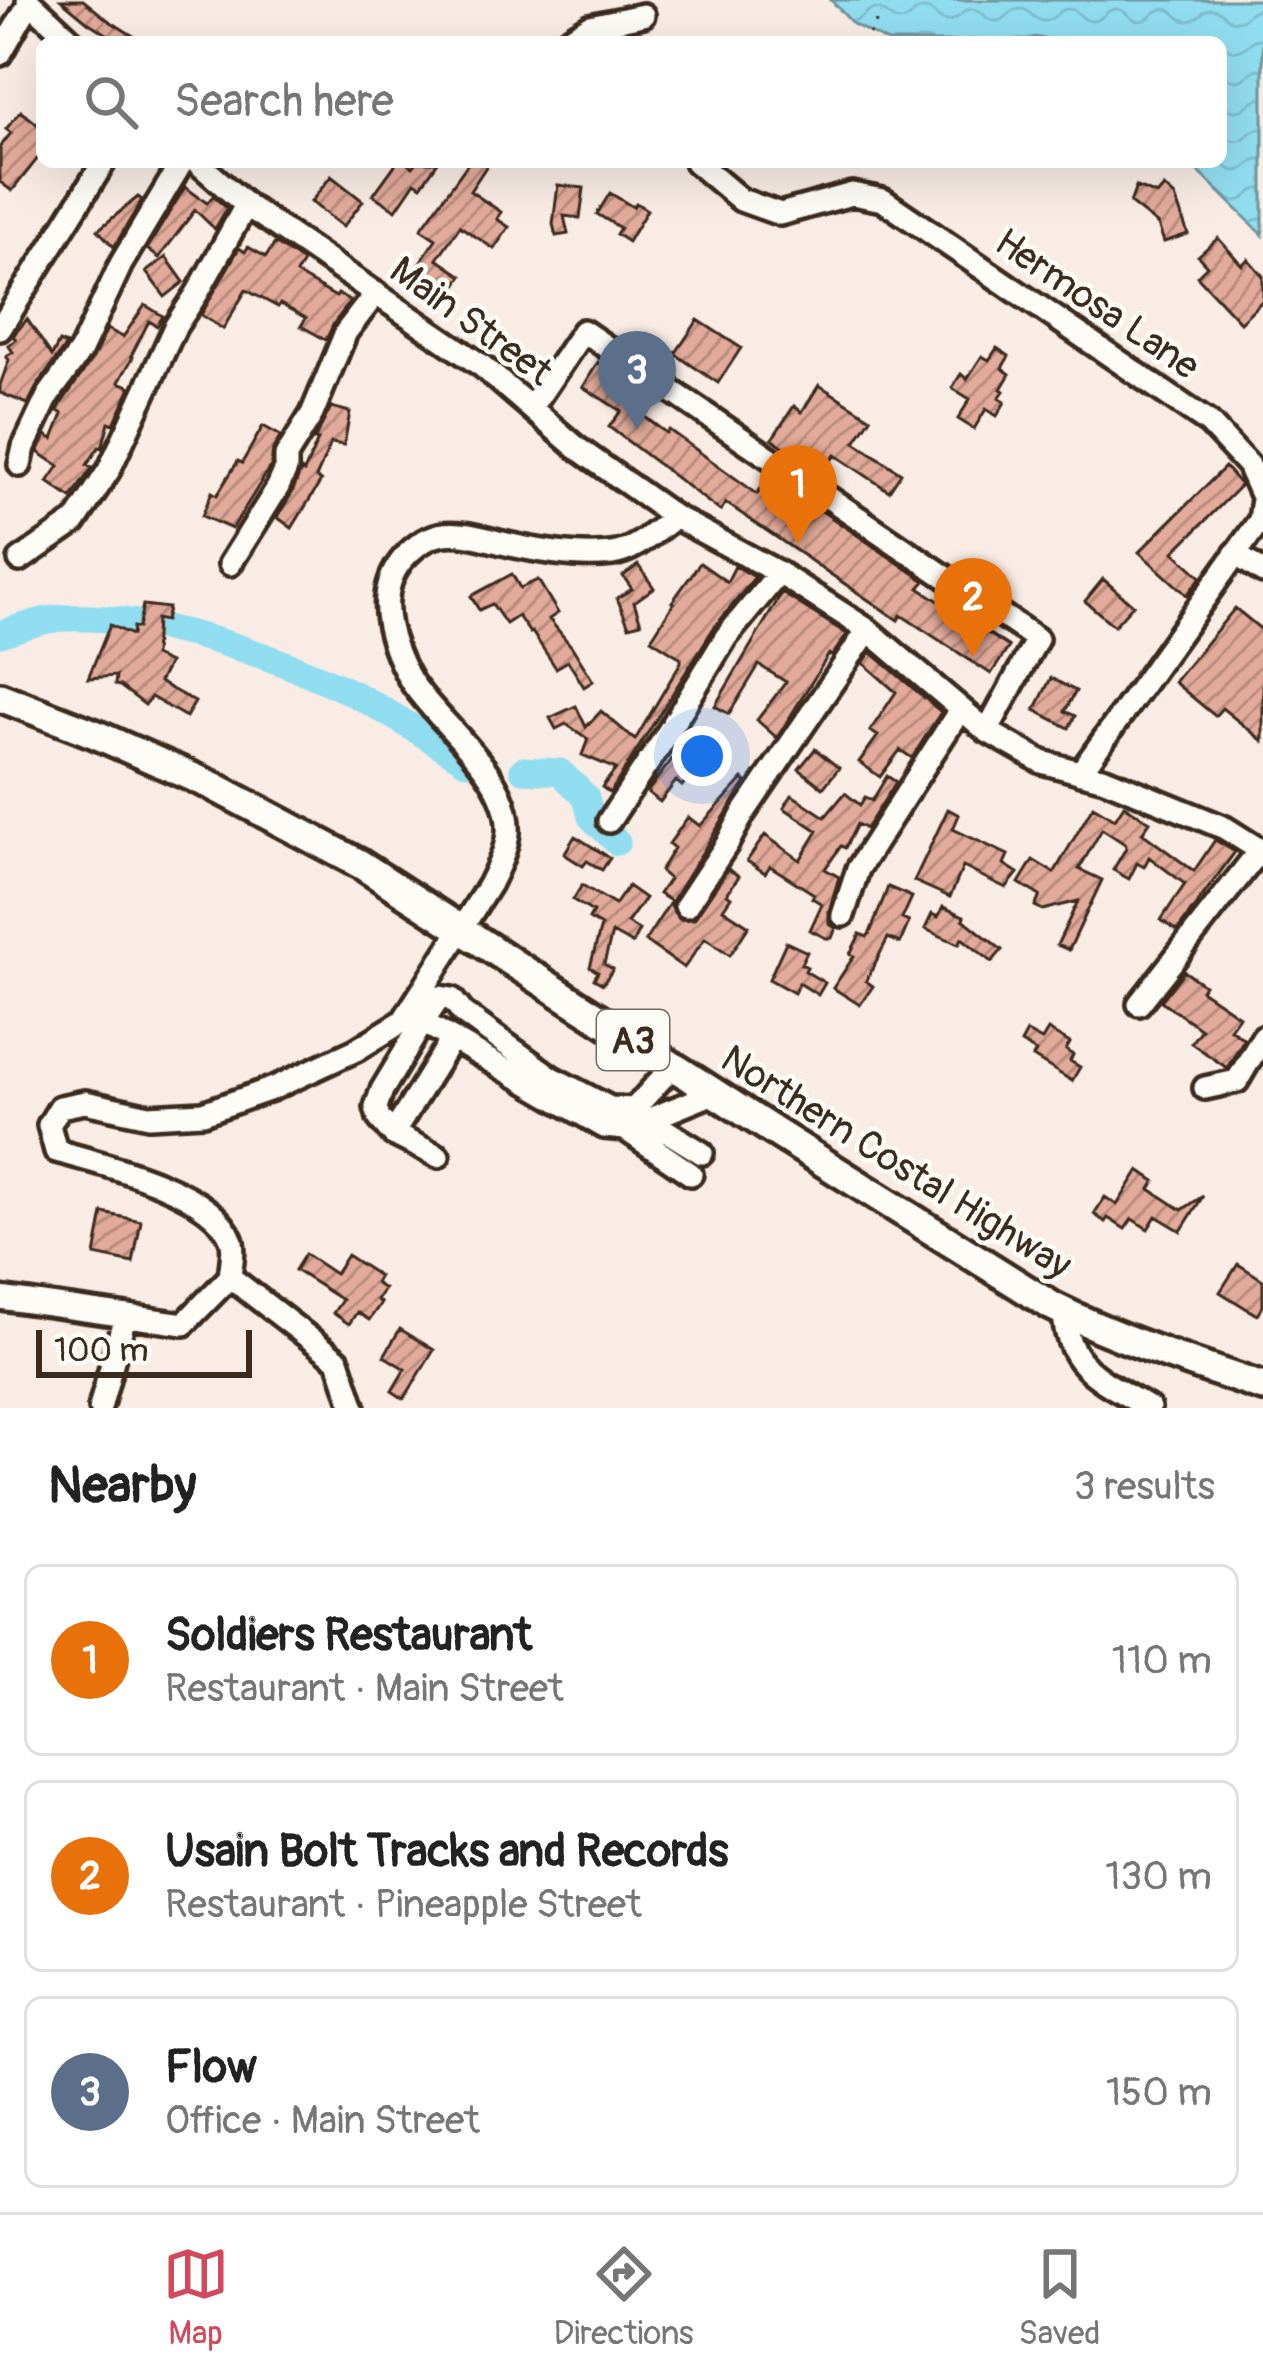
<!DOCTYPE html>
<meta charset="utf-8">
<style>
:root{--surface:#fff;--page:#f2f2f2;--text:#222;--muted:#767676;--line:#e0e0e0;--accent:#d1495b}
body{margin:0;font-family:Pangolin,sans-serif;background:var(--page);color:var(--text)}
.scale{position:absolute;left:36px;bottom:30px;width:216px;box-sizing:border-box;padding-left:12px;border:6px solid #3b2a1e;border-top:0;font-size:33px;line-height:42px;white-space:nowrap;color:#3b2a1e;-webkit-text-stroke:9px #fdfcf7;paint-order:stroke}
.you{position:absolute;left:702px;top:756px;width:42px;height:42px;margin:-30px;border:9px solid #fff;border-radius:50%;background:#1a73e8;box-shadow:0 0 0 18px #1a73e833}
.badge{display:grid;place-items:center;width:78px;height:78px;border-radius:50%;background:var(--accent);color:#fff;font-size:39px;font-weight:700}
.pin{position:absolute;translate:-50% -99px;filter:drop-shadow(0 3px 6px #0008)}
.pin::after{content:'';position:absolute;top:63px;width:42px;height:36px;background:inherit;clip-path:polygon(0 0,100% 0,50% 100%)}
.list{margin:0;padding:0;list-style:none}
h2{display:flex;justify-content:space-between;align-items:center;height:156px;margin:0;padding:0 48px;font-size:51px}
h2 small{font-size:39px;font-weight:400;color:var(--muted)}
.list li{display:grid;grid-template-columns:78px 1fr auto;gap:36px;align-items:center;box-sizing:border-box;height:192px;margin:0 24px 24px;padding:0 24px;border:3px solid var(--line);border-radius:18px}
.list b{display:block;font-size:45px;white-space:nowrap}
.list p{margin:0;font-size:39px;white-space:nowrap;color:var(--muted)}
.list em{font-size:39px;font-style:normal;color:var(--muted)}
.icon{flex:none;width:66px;height:66px;fill:none;stroke:currentColor;stroke-width:2;stroke-linecap:round;stroke-linejoin:round}
.map{position:relative;flex:none;width:1263px;height:1408px;overflow:hidden}
.search{position:absolute;background:var(--surface);box-shadow:0 12px 48px #0002;left:36px;right:36px;top:36px;height:132px;display:flex;align-items:center;gap:30px;box-sizing:border-box;padding:0 42px;border-radius:18px;color:var(--muted);font-size:45px}
.sheet{height:804px;background:var(--surface)}
nav{display:flex;justify-content:space-around;align-items:center;box-sizing:border-box;height:168px;border-top:3px solid var(--line);background:var(--surface);font-size:33px;color:var(--muted)}
nav a{display:grid;justify-items:center;gap:6px}
nav .on{color:var(--accent)}
.map>svg:first-child{display:block}
.water{fill:url(#water-waves);stroke:#6f959c;stroke-width:3}
.lines{fill:none;stroke-linecap:round;stroke-linejoin:round}
.river{stroke:#91ddf0;stroke-width:27}
.building{fill:url(#building-hatch);stroke:#3b2a1e;stroke-width:3}
.minor-casing{stroke:#3b2a1e;stroke-width:30}
.major-casing{stroke:#3b2a1e;stroke-width:36}
.path{stroke:#3b2a1e;stroke-width:3;stroke-dasharray:3 9;stroke-linecap:butt}
.minor{stroke:#fdfcf7;stroke-width:21}
.major{stroke:#fdfcf7;stroke-width:27}
.labels{text-anchor:middle;stroke-width:9;stroke-linejoin:round;paint-order:stroke}
.shield{fill:#fdfcf7;stroke:#75695f;stroke-width:3}
.shield-label{font-size:36px;font-weight:bold;fill:#3b2a1e}
.street-label{font-size:39px;fill:#3b2a1e;stroke:#fdfcf7}
</style>
<div class="map">
<svg width="1263" height="1408" viewBox="0 0 1263 1408">
<defs>
<pattern id="water-waves" width="16" height="10" patternUnits="userSpaceOnUse" patternTransform="scale(3)"><rect width="16" height="10" fill="#91ddf0"/><path d="M0 5q4-4 8 0t8 0" fill="none" stroke="#7ebecd"/></pattern>
<pattern id="building-hatch" width="6" height="6" patternUnits="userSpaceOnUse" patternTransform="scale(3)"><rect width="6" height="6" fill="#e2aa9a"/><path d="M-1 1l2-2M0 6l6-6M5 7l2-2" fill="none" stroke="#b88b7d"/></pattern>
</defs>
<rect width="100%" height="100%" fill="#f8ece4"/>
<filter id="ink" filterUnits="userSpaceOnUse"><feTurbulence type="fractalNoise" baseFrequency=".00833" numOctaves="2"/><feDisplacementMap in="SourceGraphic" scale="24" xChannelSelector="R" yChannelSelector="G"/><feConvolveMatrix kernelMatrix="1 2 1 2 8 2 1 2 1" color-interpolation-filters="sRGB"/></filter>
<g filter="url(#ink)">
<path class="water" d="M 831,0 L 1263,0 L 1263,235 L 1189,162 L 1221,162 L 1221,42 L 1059,42 L 1035,37 L 1021,42 L 888,42 L 853,24 Z"/>
<g class="lines">
<path class="river" d="M 0,634 C 20,628 42,619 63,618 C 151,614 269,653 348,691 C 389,711 428,738 468,762
M 523,770 L 560,772 L 586,797 L 591,817 L 617,842"/>
</g>
<path class="building" d="M 61,0 L 83,0 L 108,20 L 143,42 L 120,42 L 89,23 Z
M 21,111 L 42,128 L 42,153 L 12,191 L 0,182 L 0,147 L 11,133 L 6,129 Z
M 397,162 L 406,162 L 413,167 L 417,162 L 438,162 L 421,186 L 415,182 L 396,210 L 373,195 Z
M 469,162 L 489,162 L 470,191 L 501,212 L 497,219 L 509,227 L 494,249 L 460,226 L 437,259 L 462,276 L 448,297 L 412,274 L 436,239 L 421,229 Z
M 331,176 L 363,201 L 343,227 L 311,202 Z
M 558,185 L 584,188 L 580,218 L 564,216 L 568,234 L 556,236 L 553,224 Z
M 185,187 L 207,203 L 213,196 L 227,208 L 215,229 L 195,210 L 159,258 L 147,249 Z
M 1136,187 L 1157,195 L 1164,187 L 1175,197 L 1188,234 L 1164,242 L 1158,225 L 1130,203 Z
M 610,193 L 633,207 L 636,203 L 647,210 L 628,242 L 616,234 L 620,228 L 597,214 Z
M 138,197 L 142,200 L 114,247 L 98,230 Z
M 1218,238 L 1242,265 L 1248,259 L 1263,276 L 1263,300 L 1240,322 L 1197,276 L 1207,266 L 1198,256 Z
M 275,243 L 303,262 L 296,274 L 336,297 L 338,294 L 351,301 L 334,323 L 326,340 L 301,326 L 306,318 L 280,304 L 278,307 L 246,290 L 223,329 L 201,315 L 239,248 L 245,252 L 248,247 L 266,257 Z
M 166,257 L 184,282 L 165,297 L 146,272 Z
M 145,305 L 163,316 L 157,326 L 149,321 L 131,356 L 133,357 L 119,382 L 131,387 L 114,424 L 109,422 L 102,448 L 99,447 L 87,465 L 92,468 L 71,498 L 48,482 L 59,466 L 38,452 L 46,435 L 53,439 L 63,414 L 58,411 L 61,404 L 93,358 L 107,329 L 123,337 Z
M 27,319 L 52,356 L 59,342 L 66,345 L 36,388 L 28,404 L 0,393 L 0,385 L 9,360 L 6,356 L 13,352 L 8,345 L 16,340 L 13,336 Z
M 698,320 L 741,348 L 718,383 L 675,354 Z
M 997,348 L 1009,356 L 1002,368 L 1010,374 L 1001,389 L 1004,391 L 999,398 L 1005,402 L 997,416 L 986,409 L 974,429 L 958,419 L 970,399 L 952,388 L 961,374 L 967,379 L 982,356 L 989,360 Z
M 598,362 L 626,379 L 616,395 L 666,433 L 669,430 L 757,494 L 770,476 L 925,581 L 919,588 L 1009,647 L 991,674 L 901,615 L 898,620 L 726,503 L 720,511 L 609,427 L 621,411 L 583,387 Z
M 819,385 L 871,418 L 855,442 L 901,473 L 889,491 L 835,455 L 823,472 L 772,439 L 794,406 L 802,412 Z
M 331,407 L 350,412 L 344,445 L 331,443 L 316,478 L 321,481 L 292,528 L 277,517 L 292,493 L 301,470 L 304,472 L 318,440 L 314,440 Z
M 263,426 L 281,436 L 273,449 L 271,466 L 232,529 L 202,516 L 212,492 L 217,495 L 238,461 L 242,463 Z
M 1225,467 L 1241,485 L 1174,552 L 1201,577 L 1187,595 L 1139,552 Z
M 700,563 L 727,582 L 735,566 L 755,577 L 713,629 L 610,793 L 602,787 L 616,769 L 582,755 L 588,739 L 566,724 L 556,729 L 550,718 L 576,706 L 586,727 L 601,711 L 635,740 L 681,662 L 681,658 L 651,639 L 674,603 L 672,602 Z
M 638,565 L 654,588 L 634,602 L 641,623 L 629,626 L 617,598 L 632,589 L 623,576 Z
M 512,574 L 520,588 L 538,580 L 558,613 L 549,619 L 572,647 L 593,681 L 584,687 L 568,661 L 556,668 L 532,632 L 530,633 L 518,616 L 506,624 L 492,604 L 479,610 L 471,596 Z
M 1103,579 L 1133,605 L 1114,626 L 1085,601 Z
M 782,593 L 847,634 L 832,656 L 829,654 L 777,738 L 757,720 L 786,682 L 759,665 L 729,714 L 715,706 Z
M 143,605 L 168,608 L 165,621 L 156,619 L 154,656 L 169,663 L 159,682 L 195,702 L 186,717 L 151,697 L 145,705 L 120,686 L 115,685 L 116,676 L 88,678 L 110,625 L 132,635 L 133,627 L 138,628 Z
M 1235,608 L 1263,631 L 1263,741 L 1222,708 L 1215,716 L 1174,682 Z
M 871,652 L 941,712 L 912,758 L 900,750 L 880,777 L 859,762 L 878,736 L 870,731 L 896,692 L 863,663 Z
M 1051,678 L 1076,691 L 1065,711 L 1075,716 L 1069,728 L 1035,710 Z
M 815,749 L 839,768 L 823,788 L 799,769 Z
M 676,754 L 695,769 L 682,786 L 676,781 L 660,802 L 647,792 Z
M 887,776 L 896,782 L 866,829 L 857,824 L 845,848 L 841,846 L 825,869 L 839,877 L 829,911 L 829,924 L 836,928 L 832,938 L 826,938 L 810,930 L 822,904 L 812,898 L 814,894 L 770,866 L 765,873 L 747,861 L 765,835 L 800,860 L 818,831 L 784,808 L 792,795 L 825,817 L 845,793 L 860,805 L 865,797 L 872,801 Z
M 743,779 L 746,782 L 674,898 L 671,906 L 679,919 L 694,919 L 728,869 L 739,876 L 727,894 L 731,897 L 723,909 L 749,926 L 730,955 L 705,938 L 684,968 L 645,941 L 671,901 L 659,894 L 669,879 L 660,871 L 674,848 L 669,844 L 688,817 L 700,826 Z
M 1124,805 L 1150,822 L 1142,833 L 1194,871 L 1215,840 L 1235,852 L 1177,931 L 1161,920 L 1185,884 L 1149,857 L 1144,867 L 1137,863 L 1129,879 L 1113,870 L 1126,848 L 1125,844 L 1102,829 L 1079,869 L 1102,880 L 1069,950 L 1057,945 L 1078,901 L 1043,910 L 1035,906 L 1040,896 L 1019,883 L 1033,860 L 1054,873 L 1093,806 L 1115,819 Z
M 948,809 L 959,815 L 953,829 L 1008,855 L 1004,864 L 1018,873 L 1006,888 L 963,867 L 950,897 L 914,881 Z
M 575,836 L 610,858 L 602,870 L 587,861 L 583,866 L 564,854 Z
M 582,885 L 615,905 L 628,886 L 645,898 L 627,923 L 639,930 L 632,944 L 612,933 L 604,964 L 613,969 L 603,984 L 594,979 L 598,972 L 590,967 L 601,926 L 589,919 L 593,912 L 573,900 Z
M 888,887 L 912,897 L 902,919 L 909,922 L 900,943 L 888,938 L 866,981 L 873,986 L 860,1005 L 833,988 L 854,956 L 850,954 L 860,934 L 867,937 L 870,933 Z
M 943,907 L 964,916 L 963,919 L 1002,950 L 992,962 L 962,938 L 959,944 L 925,929 L 932,914 L 938,917 Z
M 786,942 L 807,952 L 801,964 L 807,967 L 805,971 L 825,983 L 818,995 L 799,983 L 794,993 L 769,979 Z
M 1184,971 L 1204,985 L 1201,990 L 1239,1016 L 1230,1029 L 1244,1039 L 1227,1068 L 1191,1043 L 1201,1029 L 1161,1001 Z
M 1048,1030 L 1070,1043 L 1066,1050 L 1073,1055 L 1070,1061 L 1080,1067 L 1072,1081 L 1033,1057 L 1036,1052 L 1021,1043 L 1027,1032 L 1042,1040 Z
M 1139,1170 L 1155,1181 L 1150,1189 L 1182,1210 L 1203,1196 L 1181,1231 L 1156,1216 L 1148,1229 L 1132,1219 L 1125,1229 L 1108,1218 L 1105,1222 L 1094,1214 L 1105,1197 L 1117,1205 Z
M 103,1213 L 141,1221 L 133,1263 L 95,1255 Z
M 305,1254 L 335,1274 L 347,1255 L 379,1276 L 375,1283 L 384,1289 L 377,1300 L 381,1303 L 369,1320 L 357,1312 L 349,1324 L 333,1313 L 342,1300 L 295,1270 Z
M 1238,1264 L 1263,1280 L 1263,1306 L 1257,1315 L 1220,1292 Z
M 400,1329 L 434,1350 L 404,1399 L 392,1391 L 405,1369 L 384,1356 Z"/>
<g class="lines">
<g class="minor-casing">
<path id="minor" d="M 28,0 L 73,42
M 564,42 L 590,26 L 643,15
M 0,54 L 30,2
M 197,162 L 246,205 L 482,366 L 577,448 L 675,517 L 779,573 L 868,630 L 987,731 L 1042,762 L 1105,779 L 1225,828 L 1263,852
M 696,162 L 741,200 L 780,214 L 852,194 L 883,200 L 1209,423 L 1248,465 L 1263,499 L 1260,520 L 1080,773
M 0,329 L 104,162
M 531,408 L 583,331 L 1037,639 L 987,731
M 20,465 L 24,447 L 48,396 L 81,350 L 121,264 L 182,162
M 1235,554 L 1263,572
M 20,560 L 75,522 L 109,470 L 175,327 L 198,292 L 246,205
M 230,564 L 278,487 L 286,469 L 286,456 L 312,414 L 346,332 L 376,293
M 609,821 L 664,739 L 726,637 L 779,573
M 686,906 L 727,844 L 743,814 L 868,630
M 843,915 L 858,869 L 960,710
M 1139,1004 L 1260,850
M 423,1022 L 382,1090 L 376,1107 L 379,1118 L 393,1134 L 438,1156
M 673,1066 L 634,1109 L 610,1108 L 551,1077 L 463,1013 L 452,999 L 440,997 L 423,1022 L 604,1127 L 625,1129 L 714,1093
M 1205,1088 L 1237,1081 L 1263,1037
M 625,1129 L 691,1174
M 393,1134 L 452,1039
M 638,1137 L 665,1130 L 702,1153
M 230,1277 L 338,1360 L 354,1408
M 0,1298 L 184,1324 L 230,1277 C 231,1266 235,1249 231,1239 C 212,1190 103,1164 56,1151 L 49,1125 L 60,1107 L 85,1102 L 149,1116 L 203,1113 L 274,1088 L 356,1050 L 403,1021 L 489,885 C 497,869 506,852 508,833 C 512,775 438,724 411,681 C 405,671 399,658 395,647 C 384,617 381,586 402,560 C 437,519 467,535 511,545 C 543,552 579,558 612,554 C 636,551 655,531 675,517
M 1064,1312 C 1066,1369 1104,1381 1149,1408
M 100,1408 L 125,1316"/>
</g>
<g class="major-casing">
<path id="major" d="M 0,697 L 95,734 L 213,786 L 360,864 L 775,1132 L 1052,1306 C 1120,1340 1191,1363 1263,1387"/>
</g>
<path class="path" d="M 869,34 L 881,13"/>
<use href="#minor" class="minor"/>
<use href="#major" class="major"/>
</g>
</g>
<g class="labels">
<rect class="shield" x="597" y="1010" width="72" height="60" rx="9"/>
<g class="shield-label">
<text x="633" y="1053">A3</text>
</g>
<g class="street-label">
<text transform="translate(1098 303) rotate(34)" y="14">Hermosa Lane</text>
<text transform="translate(472 320) rotate(36)" y="14">Main Street</text>
<text transform="translate(897 1161) rotate(32)" y="14">Northern Costal Highway</text>
</g>
</g>
</svg>
<div class="scale">100 m</div>
<div class="you"></div>
<div class="pin badge" style="left:798px;top:544px;background:#e8710a">1</div>
<div class="pin badge" style="left:973px;top:657px;background:#e8710a">2</div>
<div class="pin badge" style="left:637px;top:430px;background:#5c6f8a">3</div>
<div class="search"><svg class="icon" aria-label="search" viewBox="0 0 24 24"><circle cx="10" cy="10" r="6"/><path d="M15 15l6 6"/></svg>Search here</div>
</div>
<section class="sheet">
<h2>Nearby<small>3 results</small></h2>
<ul class="list">
<li><span class="badge" style="background:#e8710a">1</span><div><b>Soldiers Restaurant</b><p>Restaurant · Main Street</p></div><em>110 m</em></li>
<li><span class="badge" style="background:#e8710a">2</span><div><b>Usain Bolt Tracks and Records</b><p>Restaurant · Pineapple Street</p></div><em>130 m</em></li>
<li><span class="badge" style="background:#5c6f8a">3</span><div><b>Flow</b><p>Office · Main Street</p></div><em>150 m</em></li>
</ul>
</section>
<nav>
<a class="on"><svg class="icon" aria-label="map" viewBox="0 0 24 24"><path d="M3 6l6-2 6 2 6-2v14l-6 2-6-2-6 2zM9 4v14M15 6v14"/></svg>Map</a>
<a><svg class="icon" aria-label="directions" viewBox="0 0 24 24"><path d="M12 3l9 9-9 9-9-9zM9 14v-3h6M13 9l2 2-2 2"/></svg>Directions</a>
<a><svg class="icon" aria-label="saved" viewBox="0 0 24 24"><path d="M7 4h10v16l-5-4-5 4z"/></svg>Saved</a>
</nav>
